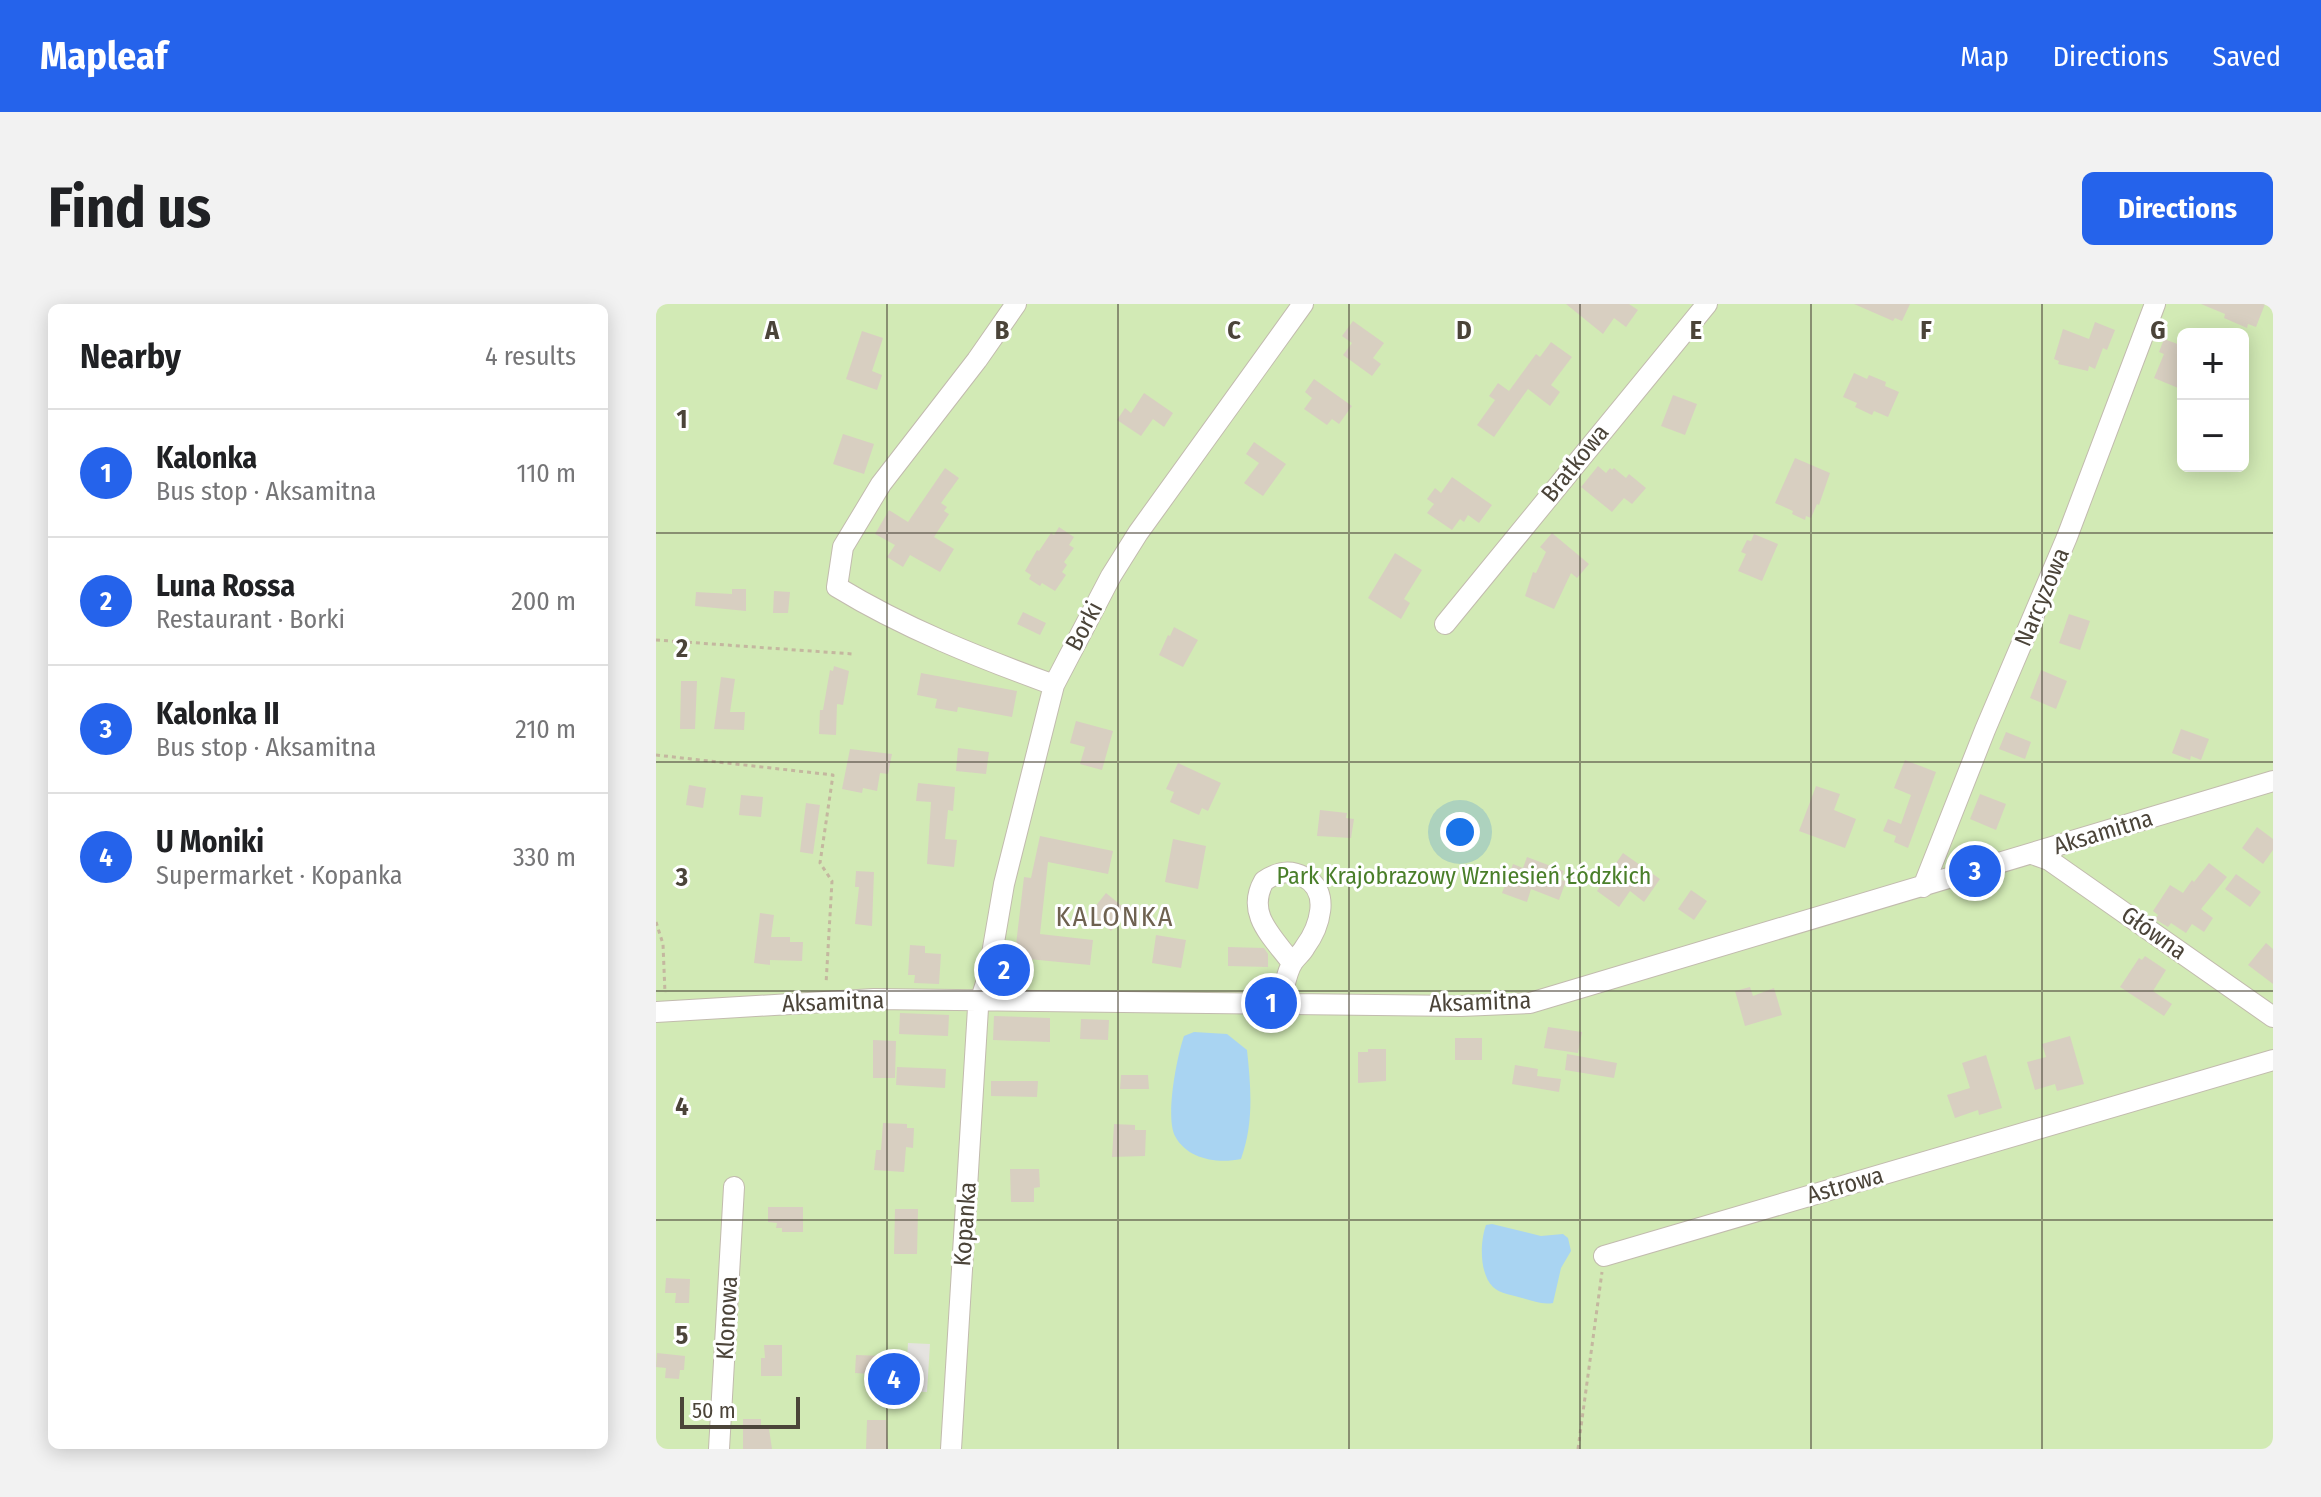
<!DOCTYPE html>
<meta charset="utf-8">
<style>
:root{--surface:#fff;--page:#f2f2f2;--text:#202124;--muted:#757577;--line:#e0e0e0;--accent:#2563eb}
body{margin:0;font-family:"Fira Sans Condensed",sans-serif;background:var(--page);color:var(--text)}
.controls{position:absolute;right:24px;top:24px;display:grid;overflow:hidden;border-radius:12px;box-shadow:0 4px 20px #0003}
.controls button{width:72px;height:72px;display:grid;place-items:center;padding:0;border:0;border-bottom:2px solid var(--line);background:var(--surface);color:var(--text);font:40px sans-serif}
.scale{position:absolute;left:24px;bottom:20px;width:120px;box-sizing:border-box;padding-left:8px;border:4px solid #4b4439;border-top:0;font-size:22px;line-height:28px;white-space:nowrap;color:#4b4439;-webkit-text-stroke:6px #fff;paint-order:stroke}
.you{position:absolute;left:804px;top:528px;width:28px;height:28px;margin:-20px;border:6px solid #fff;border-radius:50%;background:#1a73e8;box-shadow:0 0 0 12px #1a73e833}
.badge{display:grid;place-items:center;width:52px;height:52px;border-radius:50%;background:var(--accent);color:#fff;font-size:26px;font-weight:700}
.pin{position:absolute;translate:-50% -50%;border:4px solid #fff;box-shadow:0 2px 8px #0006}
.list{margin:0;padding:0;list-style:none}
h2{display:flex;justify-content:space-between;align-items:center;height:104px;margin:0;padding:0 32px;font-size:34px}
h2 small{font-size:26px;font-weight:400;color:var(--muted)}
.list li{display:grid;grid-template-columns:52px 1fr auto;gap:24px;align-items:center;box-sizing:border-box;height:128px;padding:0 32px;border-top:2px solid var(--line)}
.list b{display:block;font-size:30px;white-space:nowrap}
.list p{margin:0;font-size:26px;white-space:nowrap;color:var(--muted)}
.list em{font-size:26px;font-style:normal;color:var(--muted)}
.map{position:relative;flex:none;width:1617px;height:1145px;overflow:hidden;border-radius:12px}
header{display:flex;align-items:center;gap:48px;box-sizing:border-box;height:112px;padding:0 40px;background:var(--accent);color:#fff}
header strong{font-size:38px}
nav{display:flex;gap:44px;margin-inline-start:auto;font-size:28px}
.intro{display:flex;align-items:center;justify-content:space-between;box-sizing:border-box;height:192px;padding:0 48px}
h1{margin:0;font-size:56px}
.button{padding:20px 36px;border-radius:12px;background:var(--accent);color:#fff;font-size:28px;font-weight:700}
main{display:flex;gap:48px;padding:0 48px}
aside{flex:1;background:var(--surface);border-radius:12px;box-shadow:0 4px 20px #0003}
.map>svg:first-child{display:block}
.green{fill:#d2eab5;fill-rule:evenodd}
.parking{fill:#e5e3e0}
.water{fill:#a9d4f2}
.building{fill:#d8cfc1}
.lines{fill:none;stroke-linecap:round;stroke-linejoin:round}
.minor-casing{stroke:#c2bbae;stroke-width:22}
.path{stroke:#c4b79f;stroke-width:3;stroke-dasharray:4 4;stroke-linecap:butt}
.minor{stroke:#fff;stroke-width:20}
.grid{fill:none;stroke:#4b4439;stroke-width:2;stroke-opacity:0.55}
.labels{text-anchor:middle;stroke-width:6;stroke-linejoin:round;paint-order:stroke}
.street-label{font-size:24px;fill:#4b4439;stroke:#fff}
.park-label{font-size:24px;fill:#4a7f2a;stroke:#fff}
.quarter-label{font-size:28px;letter-spacing:2px;fill:#6e6250;stroke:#fff}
.grid-label{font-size:26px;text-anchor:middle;font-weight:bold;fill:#4b4439;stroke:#fff;stroke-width:6;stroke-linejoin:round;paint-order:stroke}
</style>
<header>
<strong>Mapleaf</strong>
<nav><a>Map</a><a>Directions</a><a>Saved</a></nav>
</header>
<div class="intro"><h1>Find us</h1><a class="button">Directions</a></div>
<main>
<aside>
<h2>Nearby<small>4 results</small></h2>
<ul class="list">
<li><span class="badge">1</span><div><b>Kalonka</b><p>Bus stop · Aksamitna</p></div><em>110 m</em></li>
<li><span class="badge">2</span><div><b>Luna Rossa</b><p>Restaurant · Borki</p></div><em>200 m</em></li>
<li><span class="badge">3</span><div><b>Kalonka II</b><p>Bus stop · Aksamitna</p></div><em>210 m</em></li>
<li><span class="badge">4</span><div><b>U Moniki</b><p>Supermarket · Kopanka</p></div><em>330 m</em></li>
</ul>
</aside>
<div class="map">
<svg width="1617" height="1145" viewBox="0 0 1617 1145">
<rect width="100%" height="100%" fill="#f6f3ec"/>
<path class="green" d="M 0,0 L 1617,0 L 1617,1145 L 0,1145 ZM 1527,30 L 1587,30 L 1587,162 L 1527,162 Z"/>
<path class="parking" d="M 252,1039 L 274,1040 L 271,1088 L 249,1087 Z"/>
<path class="water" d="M 538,728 L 571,730 L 591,746 C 595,784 598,819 585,855 C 561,860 531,855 519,832 C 509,813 521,752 528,732 Z
M 836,920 L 885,932 L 907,930 L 912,934 L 915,947 L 905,964 L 897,999 C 886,1001 877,997 866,994 C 857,991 844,990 837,983 C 823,969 824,938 830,921 Z"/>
<path class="building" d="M 910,0 L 973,0 L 982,6 L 970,23 L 958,14 L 947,30 Z
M 1198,0 L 1254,0 L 1246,17 L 1239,14 L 1237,17 Z
M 1545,0 L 1609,0 L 1600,23 L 1592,20 L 1591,24 L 1568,14 L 1569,10 Z
M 697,17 L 728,39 L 717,54 L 725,60 L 716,72 L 687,51 L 696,39 L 686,32 Z
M 1439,18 L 1459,26 L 1451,46 L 1447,44 L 1439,65 L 1433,62 L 1432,67 L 1402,60 L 1403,57 L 1398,55 L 1407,25 L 1433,35 Z
M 206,27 L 227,34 L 216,67 L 226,71 L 221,86 L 190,75 Z
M 1508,35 L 1527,42 L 1527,86 L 1498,74 L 1508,50 L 1503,48 Z
M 895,38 L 916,53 L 895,81 L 904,88 L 894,102 L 872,85 L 838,133 L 821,121 L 839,96 L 833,92 L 842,79 L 853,87 L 880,50 L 884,53 Z
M 1198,69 L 1211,75 L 1213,71 L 1230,78 L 1229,82 L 1243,88 L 1232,113 L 1218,107 L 1216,111 L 1199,103 L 1201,99 L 1187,93 Z
M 658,75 L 696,102 L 683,120 L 676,115 L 671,121 L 648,105 L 656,94 L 649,88 Z
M 488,89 L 517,109 L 508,123 L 497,115 L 485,132 L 461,116 L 469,104 L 475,109 Z
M 1017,91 L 1041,100 L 1029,131 L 1005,122 Z
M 187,130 L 218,140 L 208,170 L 177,160 Z
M 598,138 L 630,160 L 607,192 L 588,179 L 603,159 L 590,150 Z
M 1139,154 L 1174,169 L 1163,201 L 1161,200 L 1155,214 L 1150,212 L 1149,216 L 1136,210 L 1137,207 L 1119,199 Z
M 942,162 L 950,169 L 954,164 L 956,166 L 958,164 L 970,174 L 973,170 L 990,184 L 976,200 L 968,194 L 956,208 L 925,183 Z
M 289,164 L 303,174 L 285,199 L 291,203 L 288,207 L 293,210 L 278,233 L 298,245 L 284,268 L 254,251 L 247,263 L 231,253 L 239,241 L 219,230 L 233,206 L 252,218 Z
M 796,173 L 836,201 L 823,219 L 812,211 L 808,218 L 804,215 L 796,226 L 771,209 L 778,200 L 771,195 L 779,184 L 785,189 Z
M 403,223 L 418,233 L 413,241 L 418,244 L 408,258 L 411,261 L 406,268 L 410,271 L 399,287 L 386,279 L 384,282 L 373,275 L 375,271 L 369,267 L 381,246 L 383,247 L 395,229 L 398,231 Z
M 896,229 L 933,260 L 921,274 L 915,269 L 898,305 L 869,292 L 877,268 L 880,269 L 890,248 L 884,243 Z
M 1098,230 L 1122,240 L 1106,277 L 1082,267 L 1090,250 L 1085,248 L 1091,236 L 1095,237 Z
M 739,249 L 766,266 L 748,295 L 754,299 L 745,315 L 712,294 Z
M 76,285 L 90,285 L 90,307 L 39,302 L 40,288 L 76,290 Z
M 118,287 L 134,288 L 132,309 L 117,309 Z
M 367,308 L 390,319 L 384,331 L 361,320 Z
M 1413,310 L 1434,317 L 1424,346 L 1403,339 Z
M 518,323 L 542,336 L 527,363 L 503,351 L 512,331 L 514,332 Z
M 178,362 L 193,367 L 187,401 L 181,400 L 180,431 L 163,430 L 164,406 L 167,406 L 174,366 L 177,367 Z
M 1385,366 L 1411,377 L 1400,405 L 1374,394 Z
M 265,369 L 361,387 L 356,413 L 302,403 L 301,408 L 279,404 L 281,395 L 261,391 Z
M 65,373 L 79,375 L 74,408 L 89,408 L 88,426 L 58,425 Z
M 25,377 L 41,377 L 39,425 L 24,425 Z
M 420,417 L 457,427 L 446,466 L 424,460 L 429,443 L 414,439 Z
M 1525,425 L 1553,435 L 1545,456 L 1535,452 L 1534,456 L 1516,449 Z
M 1350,428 L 1375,438 L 1369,455 L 1343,445 Z
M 302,444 L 333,448 L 330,470 L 300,467 Z
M 194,445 L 236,450 L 232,470 L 224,469 L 221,487 L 207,484 L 206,489 L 186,485 Z
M 1249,456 L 1280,468 L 1252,544 L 1238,538 L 1240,532 L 1227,527 L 1232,515 L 1245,520 L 1255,491 L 1238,484 Z
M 522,459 L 565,479 L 552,507 L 546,504 L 543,511 L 514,498 L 518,488 L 510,485 Z
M 262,479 L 299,483 L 297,507 L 292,506 L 289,535 L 301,536 L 298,563 L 271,560 L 275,498 L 260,497 Z
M 33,481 L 50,484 L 47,504 L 30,501 Z
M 1160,482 L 1184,490 L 1178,506 L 1200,515 L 1189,544 L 1143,527 Z
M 1324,490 L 1350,500 L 1340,526 L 1314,515 Z
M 85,491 L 107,493 L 105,513 L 83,511 Z
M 150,499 L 164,501 L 157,550 L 144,548 Z
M 664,506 L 691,509 L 690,514 L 698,515 L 695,534 L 661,532 Z
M 1601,523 L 1617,535 L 1617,546 L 1607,560 L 1586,544 Z
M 384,532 L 457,547 L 452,570 L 392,558 L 384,630 L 437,636 L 434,661 L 362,654 L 360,674 L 345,673 L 349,648 L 359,649 L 368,573 L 375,574 Z
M 517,535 L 550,542 L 542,585 L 509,578 Z
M 967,549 L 1004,575 L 988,598 L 974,587 L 963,603 L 941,587 Z
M 871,553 L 908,567 L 905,576 L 910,577 L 903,596 L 875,585 L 871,598 L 846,589 L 857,560 L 867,564 Z
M 1553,559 L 1571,573 L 1545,605 L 1557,614 L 1548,628 L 1536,620 L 1530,629 L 1515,619 L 1512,623 L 1499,615 L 1502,611 L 1497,607 L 1514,581 L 1527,589 L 1536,576 L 1538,578 Z
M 200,567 L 218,568 L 216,622 L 199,620 L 203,583 L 199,583 Z
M 1580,570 L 1605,588 L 1594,603 L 1569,585 Z
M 1035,586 L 1051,597 L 1038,616 L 1022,605 Z
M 450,589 L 472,607 L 455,627 L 434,609 Z
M 104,609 L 118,611 L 115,633 L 134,633 L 134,638 L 147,638 L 146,657 L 114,656 L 114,661 L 98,659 Z
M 500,631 L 530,636 L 525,664 L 496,659 Z
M 1610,639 L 1617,645 L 1617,680 L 1592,661 Z
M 254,641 L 269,642 L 269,649 L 285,650 L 283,680 L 258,679 L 259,671 L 252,671 Z
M 572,643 L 608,644 L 612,650 L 612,663 L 572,662 Z
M 1489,652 L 1510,666 L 1497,687 L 1516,700 L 1508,712 L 1464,683 L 1483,654 L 1486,656 Z
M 1094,683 L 1097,692 L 1118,684 L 1126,711 L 1089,722 L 1079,687 Z
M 244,709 L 293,711 L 292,732 L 243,730 Z
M 338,712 L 394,714 L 394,738 L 337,736 Z
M 425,715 L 453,716 L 452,736 L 424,735 Z
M 892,723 L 926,728 L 922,749 L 888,744 Z
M 1414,732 L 1428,780 L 1401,787 L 1399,780 L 1379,786 L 1371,758 L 1390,753 L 1386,740 Z
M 799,734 L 826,734 L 826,756 L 799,756 Z
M 217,736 L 240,737 L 239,774 L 217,774 Z
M 712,745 L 730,745 L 730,777 L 702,779 L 702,748 L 712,748 Z
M 911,750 L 961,759 L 958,774 L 909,766 Z
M 1330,751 L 1346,804 L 1323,811 L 1322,806 L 1299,814 L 1291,791 L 1314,784 L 1306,759 Z
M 859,761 L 882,765 L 881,772 L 905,775 L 903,788 L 856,780 Z
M 241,763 L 290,765 L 289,784 L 240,781 Z
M 465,771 L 492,771 L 493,785 L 464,785 Z
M 335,777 L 382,777 L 381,793 L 335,792 Z
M 227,819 L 251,820 L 251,824 L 258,824 L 257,844 L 250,843 L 248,868 L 218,866 L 220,846 L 225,846 Z
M 458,820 L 479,821 L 479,826 L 490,826 L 489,852 L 456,853 Z
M 354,865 L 383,865 L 384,883 L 378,884 L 378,898 L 355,898 Z
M 112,903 L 147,903 L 147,928 L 126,928 L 126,924 L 120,924 L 121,919 L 112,918 Z
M 239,905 L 262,905 L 261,950 L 238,950 Z
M 10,974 L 34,975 L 33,999 L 19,999 L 20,989 L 9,989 Z
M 108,1041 L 126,1041 L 126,1072 L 105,1072 L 105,1054 L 109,1054 Z
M 1,1049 L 29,1052 L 28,1066 L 24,1066 L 23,1075 L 9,1074 L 10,1064 L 0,1063 Z
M 229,1050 L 248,1051 L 245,1085 L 227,1084 L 228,1071 L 199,1069 L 200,1051 L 229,1052 Z
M 87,1115 L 105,1115 L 105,1125 L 113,1125 L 116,1145 L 87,1145 Z
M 211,1116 L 230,1116 L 232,1145 L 210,1145 Z"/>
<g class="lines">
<g class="minor-casing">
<path id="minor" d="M 360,0 L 321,56 L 225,180 L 187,243 L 181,283 C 248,324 324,354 398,381
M 789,320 L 1051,0
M 1376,550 L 1393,556 L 1617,713
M 1267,583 L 1329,426 L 1411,233 L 1499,0
M 624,699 C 628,686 630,668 637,658 C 641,652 646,649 649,643 C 663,624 676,587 648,573 C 633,565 621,568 608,577 C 589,610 617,633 636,659
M 0,708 L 218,695 L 805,702 L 874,699 L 1617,477
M 948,952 L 1617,756
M 63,1145 L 78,883
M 295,1145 L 322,704 L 332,673 L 348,580 L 398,381 L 455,272 L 482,229 L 647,0"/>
</g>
<path class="path" d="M 0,336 L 197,350
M 0,451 L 177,471 L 164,559 L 176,577 L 170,680
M 0,618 L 7,640 L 9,689
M 922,1145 L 946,968"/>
<use href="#minor" class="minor"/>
</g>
<path class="grid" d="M 231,0 L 231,1145M 462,0 L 462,1145M 693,0 L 693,1145M 924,0 L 924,1145M 1155,0 L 1155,1145M 1386,0 L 1386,1145M 0,229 L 1617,229M 0,458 L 1617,458M 0,687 L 1617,687M 0,916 L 1617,916"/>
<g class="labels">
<g class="street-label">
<text transform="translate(919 159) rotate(-51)" y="8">Bratkowa</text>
<text transform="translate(1386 293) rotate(-67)" y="8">Narcyzowa</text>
<text transform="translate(428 322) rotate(-62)" y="8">Borki</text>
<text transform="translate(1447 528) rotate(-17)" y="8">Aksamitna</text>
<text transform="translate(1498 629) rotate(35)" y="8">Główna</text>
<text transform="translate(177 698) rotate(-2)" y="8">Aksamitna</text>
<text transform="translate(824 698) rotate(-2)" y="8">Aksamitna</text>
<text transform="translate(1189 881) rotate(-16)" y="8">Astrowa</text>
<text transform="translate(309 920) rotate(-86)" y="8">Kopanka</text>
<text transform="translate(71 1014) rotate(-87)" y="8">Klonowa</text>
</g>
<g class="park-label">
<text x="808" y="580">Park Krajobrazowy Wzniesień Łódzkich</text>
</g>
<g class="quarter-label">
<text x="459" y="622">KALONKA</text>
</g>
</g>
<g class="grid-label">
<text x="116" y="35">A</text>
<text x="346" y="35">B</text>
<text x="578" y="35">C</text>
<text x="808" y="35">D</text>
<text x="1040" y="35">E</text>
<text x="1270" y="35">F</text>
<text x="1502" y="35">G</text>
<text x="26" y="124">1</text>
<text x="26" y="353">2</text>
<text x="26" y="582">3</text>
<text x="26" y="811">4</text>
<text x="26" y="1040">5</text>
</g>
</svg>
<div class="controls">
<button>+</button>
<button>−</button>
</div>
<div class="scale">50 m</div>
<div class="you"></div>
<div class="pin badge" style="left:615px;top:699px">1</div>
<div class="pin badge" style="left:348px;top:666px">2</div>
<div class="pin badge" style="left:1319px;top:567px">3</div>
<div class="pin badge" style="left:238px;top:1075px">4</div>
</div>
</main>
